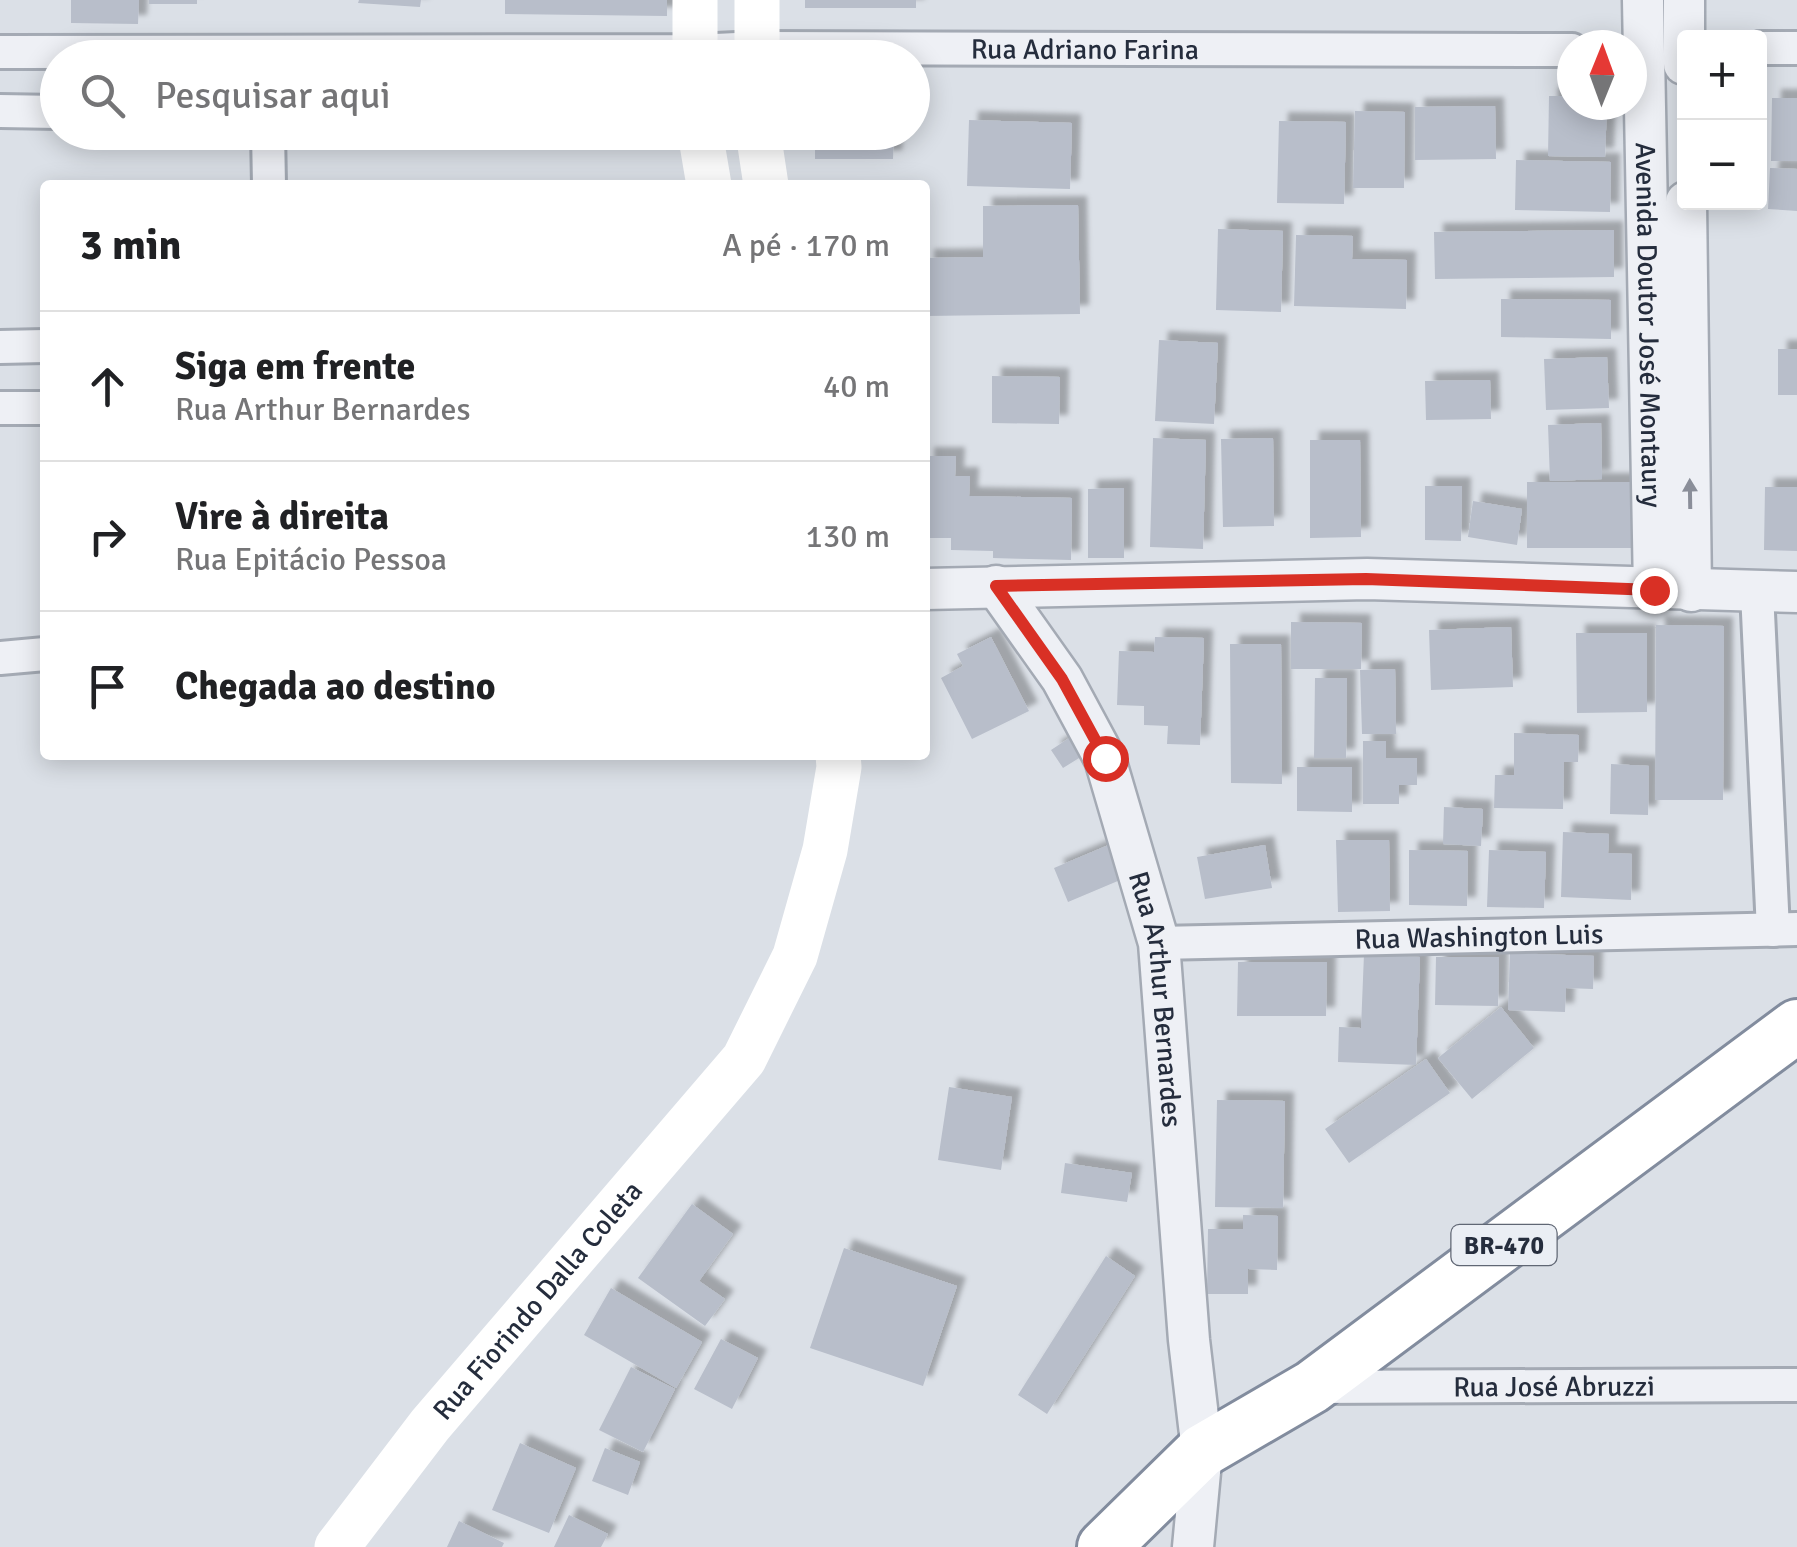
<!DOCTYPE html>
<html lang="pt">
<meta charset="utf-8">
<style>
:root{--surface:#fff;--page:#f2f2f2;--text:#202124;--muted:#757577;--line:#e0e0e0}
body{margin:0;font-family:Signika,sans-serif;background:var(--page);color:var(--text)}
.controls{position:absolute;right:30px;top:30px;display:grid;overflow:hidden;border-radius:10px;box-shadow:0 5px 25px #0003}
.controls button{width:90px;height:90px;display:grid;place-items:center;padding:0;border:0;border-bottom:2px solid var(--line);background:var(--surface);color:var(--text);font:50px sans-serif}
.compass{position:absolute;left:1557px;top:30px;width:90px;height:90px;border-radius:50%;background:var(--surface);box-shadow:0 5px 25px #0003;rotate:1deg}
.stop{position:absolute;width:30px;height:30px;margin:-22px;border:8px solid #d93025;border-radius:50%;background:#fff}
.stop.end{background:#d93025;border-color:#fff;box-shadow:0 2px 10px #0008}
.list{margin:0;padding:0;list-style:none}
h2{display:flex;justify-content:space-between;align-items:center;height:130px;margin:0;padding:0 40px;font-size:42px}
h2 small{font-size:32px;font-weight:400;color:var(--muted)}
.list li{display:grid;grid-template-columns:65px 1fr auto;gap:30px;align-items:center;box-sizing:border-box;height:150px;padding:0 40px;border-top:2px solid var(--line)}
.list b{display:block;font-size:38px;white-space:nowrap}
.list p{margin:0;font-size:32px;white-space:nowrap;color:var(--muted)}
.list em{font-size:32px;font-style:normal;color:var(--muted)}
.icon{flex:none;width:55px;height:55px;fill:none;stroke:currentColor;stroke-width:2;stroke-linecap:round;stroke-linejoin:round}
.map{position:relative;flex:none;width:1797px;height:1547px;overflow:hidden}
.search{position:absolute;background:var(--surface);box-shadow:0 5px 25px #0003;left:40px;top:40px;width:890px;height:110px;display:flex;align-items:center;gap:25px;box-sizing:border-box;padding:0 35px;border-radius:55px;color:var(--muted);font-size:38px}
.panel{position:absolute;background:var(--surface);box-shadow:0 5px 25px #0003;left:40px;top:180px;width:890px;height:580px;border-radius:10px}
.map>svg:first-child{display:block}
.building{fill:#b8beca;filter:url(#shadow)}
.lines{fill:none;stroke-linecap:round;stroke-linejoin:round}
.minor-casing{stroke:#a4aab4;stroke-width:38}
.tertiary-casing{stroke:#a4aab4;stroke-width:45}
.trunk-casing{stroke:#828c9e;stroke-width:58}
.minor{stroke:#eef0f5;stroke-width:32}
.tertiary{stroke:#eef0f5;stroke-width:40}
.secondary{stroke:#fff;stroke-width:45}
.trunk{stroke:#fff;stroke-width:52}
.oneway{fill:#8a8e99}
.route{stroke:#d93025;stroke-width:12}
.labels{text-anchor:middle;stroke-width:10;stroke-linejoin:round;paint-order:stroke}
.shield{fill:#eaeef4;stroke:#606774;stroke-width:2.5}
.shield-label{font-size:25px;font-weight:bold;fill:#252d3d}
.street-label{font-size:28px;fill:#252d3d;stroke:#eaeef4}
</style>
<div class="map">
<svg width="1797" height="1547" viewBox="0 0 1797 1547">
<defs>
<filter id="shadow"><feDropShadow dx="9" dy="-9" stdDeviation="2.5" flood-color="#0004"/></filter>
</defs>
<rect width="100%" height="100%" fill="#dbe0e7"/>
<path class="building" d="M 71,0 L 139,0 L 138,24 L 71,23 Z
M 149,0 L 197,0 L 197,4 L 149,4 Z
M 359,0 L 421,0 L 420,7 L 358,3 Z
M 505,0 L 667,0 L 667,16 L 505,14 Z
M 805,0 L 916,0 L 916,8 L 805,8 Z
M 1549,96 L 1572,96 L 1572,105 L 1607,105 L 1605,157 L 1548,156 Z
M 1772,98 L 1797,98 L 1797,161 L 1771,161 Z
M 1495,106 L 1496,159 L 1415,160 L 1415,107 Z
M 1355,111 L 1405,112 L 1404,188 L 1353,188 Z
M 969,120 L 1072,123 L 1070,189 L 967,186 Z
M 1279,121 L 1346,122 L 1344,204 L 1277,203 Z
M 815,132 L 894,132 L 893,159 L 815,159 Z
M 1516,160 L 1611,162 L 1610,212 L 1515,210 Z
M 1770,168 L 1797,169 L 1797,211 L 1768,209 Z
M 1078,205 L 1080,314 L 925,316 L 925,258 L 983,257 L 983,206 Z
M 1218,229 L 1283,231 L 1281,312 L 1216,310 Z
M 1614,230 L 1614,277 L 1435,279 L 1434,232 Z
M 1296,235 L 1353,236 L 1352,259 L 1407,260 L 1406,309 L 1294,306 Z
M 1501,299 L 1611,300 L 1611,339 L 1501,337 Z
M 1159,340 L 1218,343 L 1214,424 L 1155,421 Z
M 1778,349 L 1797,349 L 1797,395 L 1778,395 Z
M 1607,357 L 1609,408 L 1546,410 L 1544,359 Z
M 992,376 L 1060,377 L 1059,424 L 992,423 Z
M 1490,380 L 1491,419 L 1426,420 L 1425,381 Z
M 1601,423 L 1602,479 L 1550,481 L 1548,425 Z
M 1153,438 L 1206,440 L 1203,549 L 1150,547 Z
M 1273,438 L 1274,526 L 1223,527 L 1221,439 Z
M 1310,440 L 1360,440 L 1361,537 L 1310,538 Z
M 925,456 L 956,456 L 955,476 L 970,476 L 969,496 L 1072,498 L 1071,560 L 993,558 L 993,551 L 951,550 L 951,538 L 925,538 Z
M 1527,482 L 1634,482 L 1635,548 L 1527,548 Z
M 1425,486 L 1462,486 L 1461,541 L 1425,540 Z
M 1765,487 L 1797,487 L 1797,551 L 1764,550 Z
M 1124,488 L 1124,558 L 1088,558 L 1088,489 Z
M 1473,501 L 1522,509 L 1517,545 L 1468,537 Z
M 1291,622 L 1362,623 L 1361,669 L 1291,669 Z
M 1656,625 L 1724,626 L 1723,800 L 1655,800 Z
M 1511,627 L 1513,687 L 1431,690 L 1429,630 Z
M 1576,633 L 1647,633 L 1647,712 L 1577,713 Z
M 991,637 L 1029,711 L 972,739 L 941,678 L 963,666 L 957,654 Z
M 1155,637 L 1204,638 L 1200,745 L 1167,744 L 1168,726 L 1144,725 L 1144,706 L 1117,705 L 1119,651 L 1154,652 Z
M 1230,644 L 1281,644 L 1282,784 L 1231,783 Z
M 1395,669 L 1396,734 L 1362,734 L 1360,670 Z
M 1315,678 L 1347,678 L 1346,758 L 1314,758 Z
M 1080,731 L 1092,750 L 1063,768 L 1051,750 Z
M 1514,733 L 1579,735 L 1578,762 L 1564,762 L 1563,809 L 1494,808 L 1495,775 L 1514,775 Z
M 1363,741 L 1386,741 L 1386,758 L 1417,758 L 1417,785 L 1399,785 L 1399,804 L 1363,804 Z
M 1611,764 L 1649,766 L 1648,815 L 1610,814 Z
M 1297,767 L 1352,767 L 1352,812 L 1297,811 Z
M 1444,807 L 1483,809 L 1481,846 L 1443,844 Z
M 1563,832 L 1609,834 L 1608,853 L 1632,854 L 1631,900 L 1561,897 Z
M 1336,840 L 1389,840 L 1390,911 L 1338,912 Z
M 1118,841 L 1132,875 L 1068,902 L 1054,868 Z
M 1265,845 L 1272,888 L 1205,899 L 1197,857 Z
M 1409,850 L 1468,851 L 1467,906 L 1409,905 Z
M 1489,850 L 1546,852 L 1544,908 L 1487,907 Z
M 1510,953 L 1594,956 L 1593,989 L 1566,988 L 1565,1012 L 1508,1010 Z
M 1364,954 L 1420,957 L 1416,1065 L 1338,1062 L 1339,1027 L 1361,1028 Z
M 1436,957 L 1499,957 L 1498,1006 L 1435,1005 Z
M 1238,962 L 1327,962 L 1326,1016 L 1237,1016 Z
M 1501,1007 L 1534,1048 L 1472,1099 L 1438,1058 Z
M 1426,1059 L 1450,1093 L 1349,1163 L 1325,1129 Z
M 949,1087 L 1012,1097 L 1001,1170 L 938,1160 Z
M 1217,1100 L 1285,1101 L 1283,1208 L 1215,1207 Z
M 1065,1163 L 1132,1173 L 1127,1202 L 1061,1193 Z
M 692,1204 L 733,1234 L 699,1281 L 725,1299 L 705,1326 L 638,1278 Z
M 1243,1215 L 1278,1216 L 1277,1270 L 1248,1269 L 1248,1294 L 1207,1294 L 1208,1229 L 1243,1229 Z
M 844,1248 L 957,1286 L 923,1386 L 810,1348 Z
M 1106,1256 L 1135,1276 L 1047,1414 L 1018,1395 Z
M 611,1288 L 702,1342 L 676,1388 L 584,1335 Z
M 721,1339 L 758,1358 L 732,1409 L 694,1389 Z
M 631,1367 L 675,1389 L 643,1452 L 599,1430 Z
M 520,1443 L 576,1468 L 549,1533 L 492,1510 Z
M 605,1448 L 640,1462 L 628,1495 L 592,1481 Z
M 569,1515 L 608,1534 L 601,1547 L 554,1547 Z
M 459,1521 L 504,1543 L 502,1547 L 447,1547 Z"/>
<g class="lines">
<g class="minor-casing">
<g id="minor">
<path d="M 1760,48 L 1797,48"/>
<path id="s1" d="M 0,52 L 695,51 L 758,48 L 1572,50"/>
<path d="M 0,111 L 58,112"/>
<path d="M 268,132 L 269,185"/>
<path d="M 0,347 L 45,346"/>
<path d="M 0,408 L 45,408"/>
<path d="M 1757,592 L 1773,930"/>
<path d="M 0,658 L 45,654"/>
<path id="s2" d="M 1159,943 L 1797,929"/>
<path id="s3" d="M 1312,1387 L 1797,1385"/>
</g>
</g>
<g class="tertiary-casing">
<g id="tertiary">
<path id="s4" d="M 1643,0 L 1654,590"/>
<path d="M 1684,0 L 1684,64"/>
<path d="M 1686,202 L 1691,591"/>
<path id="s5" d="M 996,586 L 1062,679 L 1105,759 L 1159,943 L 1189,1340 L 1202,1451 L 1193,1547"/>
<path d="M 925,589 L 1367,579 L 1797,592"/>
</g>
</g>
<g class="trunk-casing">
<path id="trunk" d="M 1104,1547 L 1202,1451 L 1312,1387 L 1797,1026"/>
</g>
<use href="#minor" class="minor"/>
<use href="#tertiary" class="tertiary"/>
<g class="secondary">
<path d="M 695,0 L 695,58"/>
<path d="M 757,0 L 757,58"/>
<path d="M 700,132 L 709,185"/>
<path d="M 758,132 L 766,185"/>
<path id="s6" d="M 337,1547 L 430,1425 L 744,1059 L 795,956 L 825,850 L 839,767 L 838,755"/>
</g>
<use href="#trunk" class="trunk"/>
</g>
<defs><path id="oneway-solid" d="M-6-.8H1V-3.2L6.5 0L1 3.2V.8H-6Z" transform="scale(2.5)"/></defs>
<use class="oneway" href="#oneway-solid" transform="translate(1690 494) rotate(-91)"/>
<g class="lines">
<path class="route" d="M 1105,758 L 1062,679 L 996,586 L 1366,579 L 1654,590"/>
</g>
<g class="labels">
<rect class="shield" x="1451.5" y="1225" width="105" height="40" rx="8"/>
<g class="shield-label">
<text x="1504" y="1254">BR-470</text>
</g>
<g class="street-label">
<text dy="10" stroke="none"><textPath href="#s1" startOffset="1085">Rua Adriano Farina</textPath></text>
<text dy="10" stroke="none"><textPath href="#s4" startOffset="325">Avenida Doutor José Montaury</textPath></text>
<text dy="10" stroke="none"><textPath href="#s2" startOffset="320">Rua Washington Luis</textPath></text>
<text dy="10" stroke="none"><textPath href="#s5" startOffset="452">Rua Arthur Bernardes</textPath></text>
<text dy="10" stroke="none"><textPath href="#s6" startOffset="318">Rua Fiorindo Dalla Coleta</textPath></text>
<text dy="10" stroke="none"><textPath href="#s3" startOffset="242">Rua José Abruzzi</textPath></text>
</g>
</g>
</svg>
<div class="controls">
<button>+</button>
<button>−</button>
</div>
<svg class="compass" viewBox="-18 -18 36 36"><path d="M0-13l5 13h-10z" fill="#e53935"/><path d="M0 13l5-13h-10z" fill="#757577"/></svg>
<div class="stop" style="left:1105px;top:758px"></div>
<div class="stop end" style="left:1654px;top:590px"></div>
<div class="search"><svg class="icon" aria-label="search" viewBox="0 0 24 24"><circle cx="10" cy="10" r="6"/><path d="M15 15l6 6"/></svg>Pesquisar aqui</div>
<section class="panel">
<h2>3 min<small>A pé · 170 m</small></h2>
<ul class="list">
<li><svg class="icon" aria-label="ahead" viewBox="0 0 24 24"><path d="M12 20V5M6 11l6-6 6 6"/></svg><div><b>Siga em frente</b><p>Rua Arthur Bernardes</p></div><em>40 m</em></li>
<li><svg class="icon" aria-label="right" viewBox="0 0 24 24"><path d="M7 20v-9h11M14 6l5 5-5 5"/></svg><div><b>Vire à direita</b><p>Rua Epitácio Pessoa</p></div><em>130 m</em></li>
<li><svg class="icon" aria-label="arrive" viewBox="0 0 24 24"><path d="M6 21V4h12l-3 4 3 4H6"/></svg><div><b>Chegada ao destino</b></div></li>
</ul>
</section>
</div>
